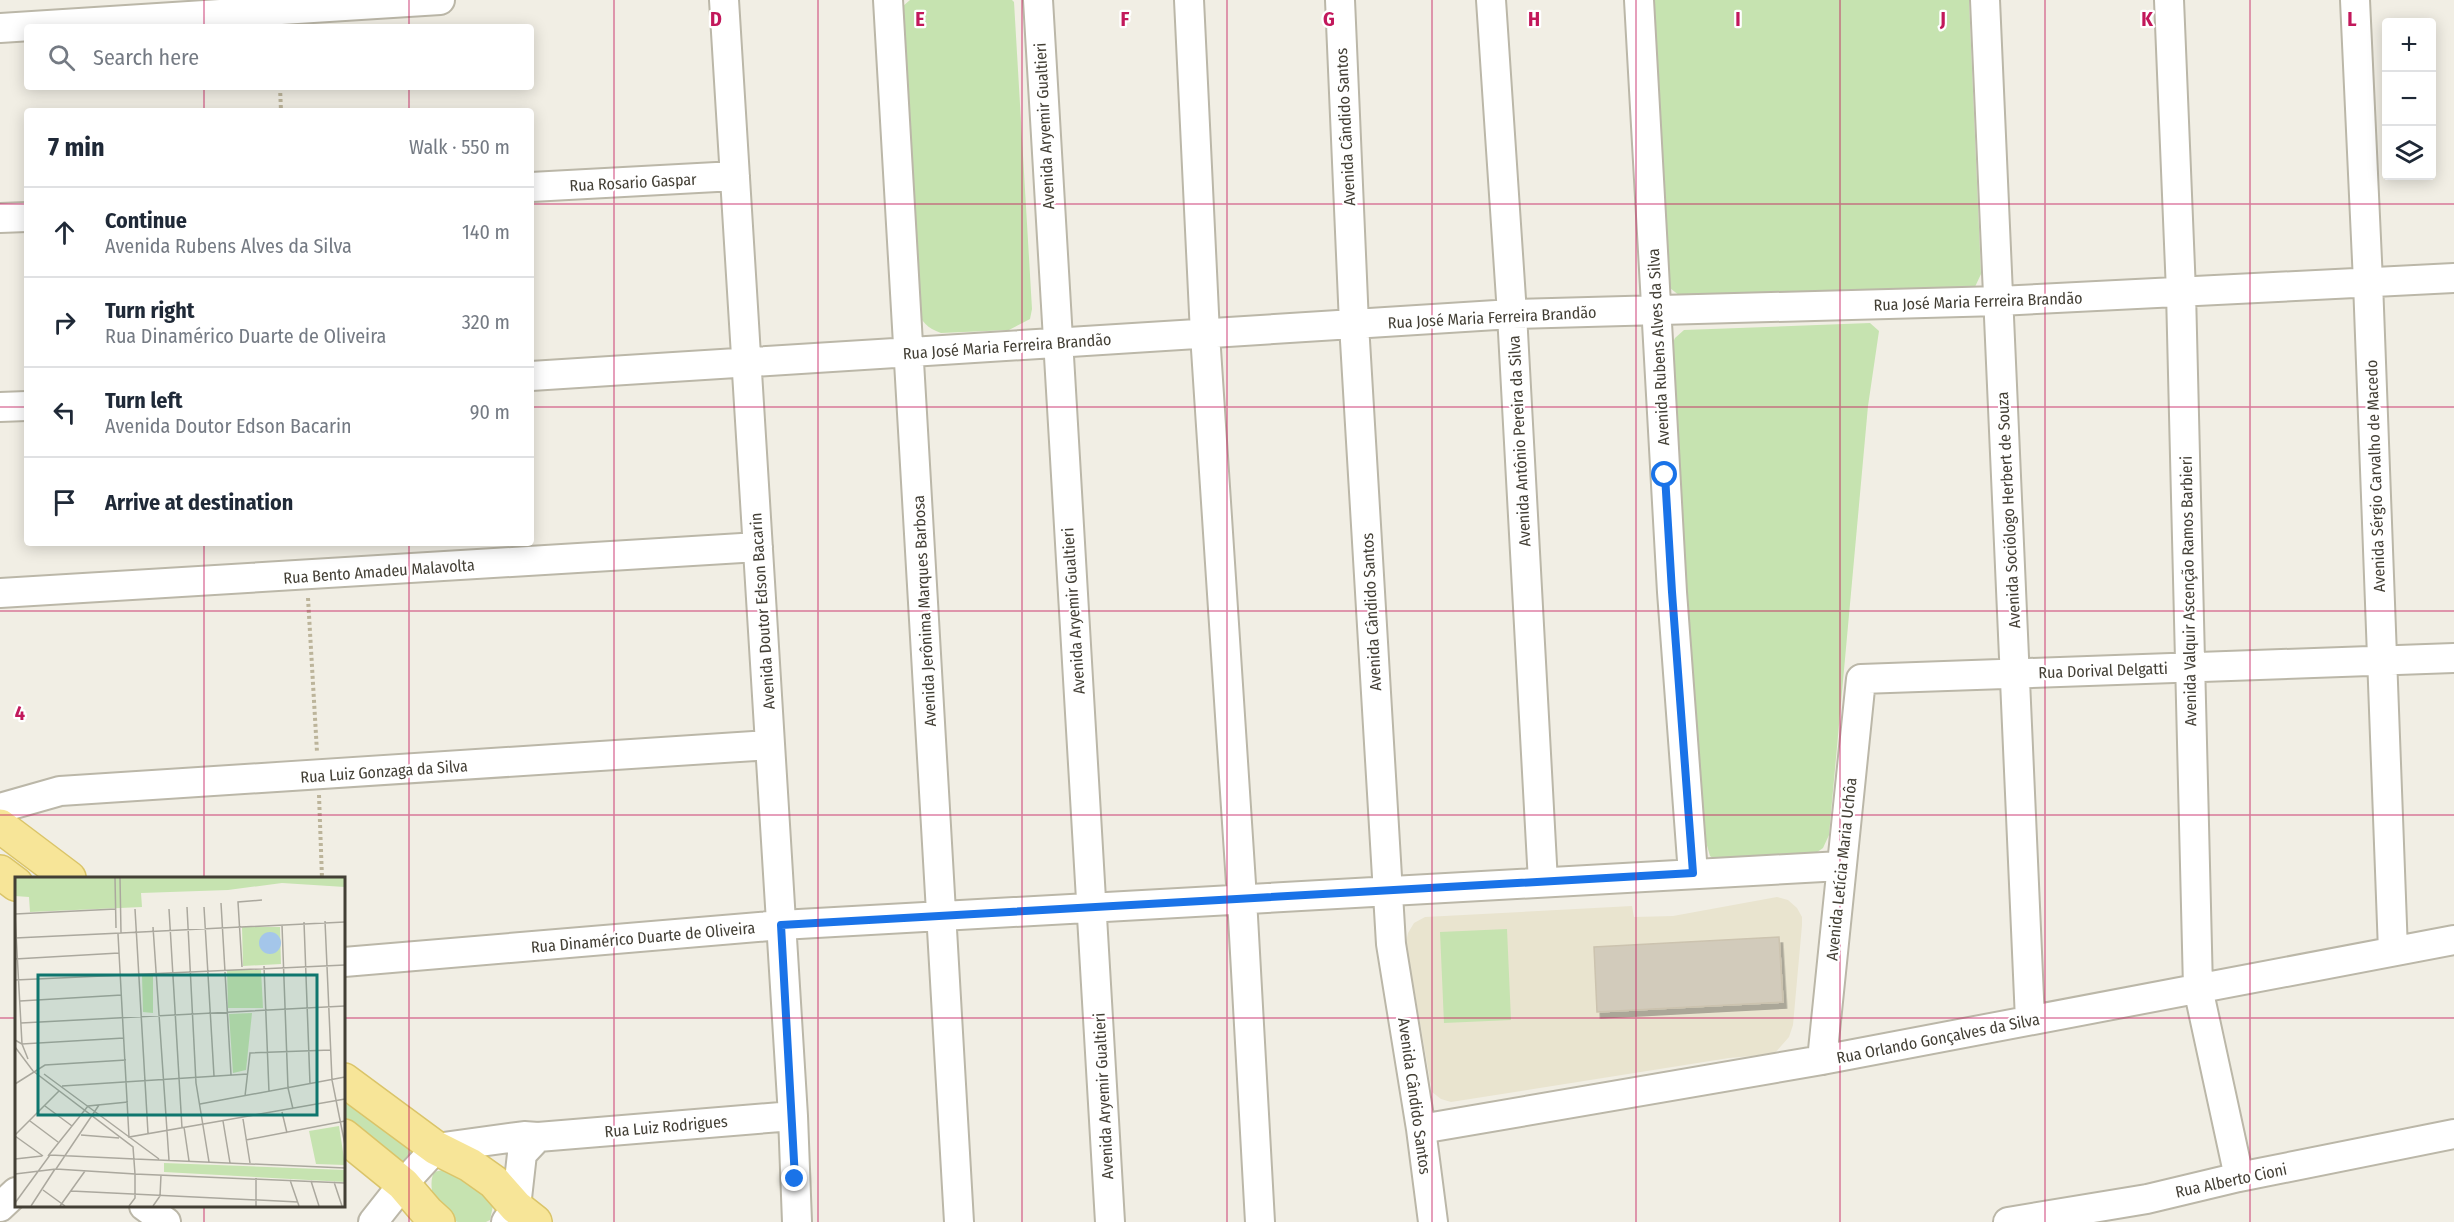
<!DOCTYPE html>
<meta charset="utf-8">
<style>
:root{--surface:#fff;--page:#f2f2f3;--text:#1f2937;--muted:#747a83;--line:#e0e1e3}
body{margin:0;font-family:"Fira Sans Condensed",sans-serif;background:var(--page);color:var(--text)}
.controls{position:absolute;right:18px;top:18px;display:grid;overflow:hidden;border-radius:6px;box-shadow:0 3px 15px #0003}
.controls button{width:54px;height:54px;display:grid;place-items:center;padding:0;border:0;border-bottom:2px solid var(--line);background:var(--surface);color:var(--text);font:30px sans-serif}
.stop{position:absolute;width:18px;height:18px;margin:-14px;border:4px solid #1a73e8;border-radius:50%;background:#fff}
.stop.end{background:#1a73e8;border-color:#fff;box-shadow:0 2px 6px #0008}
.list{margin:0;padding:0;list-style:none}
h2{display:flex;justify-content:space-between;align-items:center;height:78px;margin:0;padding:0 24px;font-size:26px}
h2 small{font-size:20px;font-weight:400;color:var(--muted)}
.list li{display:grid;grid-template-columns:39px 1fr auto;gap:18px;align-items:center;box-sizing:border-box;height:90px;padding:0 24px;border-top:2px solid var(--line)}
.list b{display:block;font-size:22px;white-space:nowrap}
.list p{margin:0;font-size:20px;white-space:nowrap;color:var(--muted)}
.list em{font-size:20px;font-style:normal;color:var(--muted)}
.icon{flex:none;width:33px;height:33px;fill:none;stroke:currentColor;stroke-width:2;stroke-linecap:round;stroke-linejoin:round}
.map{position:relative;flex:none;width:2454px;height:1222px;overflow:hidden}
.search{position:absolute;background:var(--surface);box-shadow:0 3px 15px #0003;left:24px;top:24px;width:510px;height:66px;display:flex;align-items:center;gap:15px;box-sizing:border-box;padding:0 21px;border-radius:6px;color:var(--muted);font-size:22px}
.panel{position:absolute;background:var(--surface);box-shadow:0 3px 15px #0003;left:24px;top:108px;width:510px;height:438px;border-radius:6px}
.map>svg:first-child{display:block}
.education{fill:#e9e4cf}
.green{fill:#c6e3b0}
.building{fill:#d2cbbb;stroke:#ccc3af;stroke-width:1.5;filter:url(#shadow)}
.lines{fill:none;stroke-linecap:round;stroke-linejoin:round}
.minor-casing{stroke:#bbb7a8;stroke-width:32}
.major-casing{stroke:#dac469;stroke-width:36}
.path{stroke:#bcb49a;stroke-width:4;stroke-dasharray:3 3;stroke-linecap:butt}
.minor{stroke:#fff;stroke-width:28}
.major{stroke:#f7e598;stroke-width:33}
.route{stroke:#1a73e8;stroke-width:8}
.grid{fill:none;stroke:#c2185b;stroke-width:1.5;stroke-opacity:0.55}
.labels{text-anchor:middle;stroke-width:4.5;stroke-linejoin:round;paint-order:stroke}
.street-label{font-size:16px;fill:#433f35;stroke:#fff}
.inset-road{fill:none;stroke:#aba89e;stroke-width:1.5}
.view{fill:#0f766e;fill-opacity:0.15;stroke:#0f766e;stroke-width:3}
.inset-edge{fill:none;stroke:#433f35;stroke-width:3}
.grid-label{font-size:20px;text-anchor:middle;font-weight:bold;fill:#c2185b;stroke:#fff;stroke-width:4.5;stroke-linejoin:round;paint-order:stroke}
</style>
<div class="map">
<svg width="2454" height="1222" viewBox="0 0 2454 1222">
<defs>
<filter id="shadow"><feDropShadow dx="3.5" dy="6" stdDeviation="0" flood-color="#0004"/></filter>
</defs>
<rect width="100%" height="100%" fill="#f1eee4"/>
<path class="education" d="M 1777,897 L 1788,900 L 1797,908 L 1802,917 L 1802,925 L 1793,1025 L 1789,1037 L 1774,1054 L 1729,1058 L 1451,1102 L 1441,1099 L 1432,1092 L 1406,943 L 1408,933 L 1414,923 L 1425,917 L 1632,906 L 1634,917 L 1673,916 Z"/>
<path class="green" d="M 910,0 L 1012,0 L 1014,2 L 1032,309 L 1030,319 L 1009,330 L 941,333 C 927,328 922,322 916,309 L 902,7 Z
M 1649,0 L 1969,0 L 1981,274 L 1974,289 L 1680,296 L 1670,288 L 1666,250 Z
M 1870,323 L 1879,331 L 1868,406 L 1829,835 L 1823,848 L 1813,855 L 1722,865 L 1710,856 L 1700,821 L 1669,351 L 1675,338 L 1684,330 Z
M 1507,929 L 1511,1020 L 1444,1023 L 1440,932 Z
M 344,1096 L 423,1153 L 406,1171 L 344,1121 Z
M 442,1170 L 457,1171 L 494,1201 L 490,1220 L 486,1222 C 478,1222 466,1222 458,1222 C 438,1218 426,1189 434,1172 Z"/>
<path class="building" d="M 1779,937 L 1783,1002 L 1597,1012 L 1594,947 Z"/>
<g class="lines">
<g class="minor-casing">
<path id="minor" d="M 724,0 L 793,1116 L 797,1222
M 888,0 L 959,1222
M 1038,0 C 1059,408 1088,815 1110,1222
M 1189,0 L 1205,334 L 1242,899 L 1260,1222
M 1340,0 L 1354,324 L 1391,944 L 1421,1129 L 1433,1222
M 1491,0 L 1512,314 L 1543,882
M 1639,0 L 1672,592 L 1693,874
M 1985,0 L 2030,1020
M 2169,0 L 2181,292 L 2198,988 L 2239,1177
M 2355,0 L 2368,282 L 2393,951
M 0,28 L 440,0
M 531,187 L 735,176
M 0,218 L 27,217
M 531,376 L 1512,314 L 1999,301 L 2454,278
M 0,407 L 27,406
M 0,593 L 758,547
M 0,808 L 60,791 L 770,745
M 344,962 L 781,925 L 1841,866
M 1822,1060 L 1861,679 L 2454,658
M 1421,1129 L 1822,1060 L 2454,940
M 144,1206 L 166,1222
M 0,1207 L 16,1192
M 373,1222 L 403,1184 L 436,1148 L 524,1136 L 538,1137 L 793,1116
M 506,1222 L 516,1207 L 522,1154 L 538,1137
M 2008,1222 L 2147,1199 L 2239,1177 L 2454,1134"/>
</g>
<g class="major-casing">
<path id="major" d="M 0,826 L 69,878
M 0,872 L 16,884
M 344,1080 L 436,1148 L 470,1165 L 494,1182 L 516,1207 L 535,1222
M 344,1136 L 403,1184 L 427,1212 L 438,1222"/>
</g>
<path class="path" d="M 280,87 L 281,111
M 308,598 L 317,752
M 319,795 L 322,878"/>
<use href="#minor" class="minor"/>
<use href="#major" class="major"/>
</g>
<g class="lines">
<path class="route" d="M 795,1179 L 781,925 L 1693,873 L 1672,592 L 1665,475"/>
</g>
<path class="grid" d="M 204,0 L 204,27M 409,0 L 409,27M 614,0 L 614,1222M 818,0 L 818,1222M 1022,0 L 1022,1222M 1227,0 L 1227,1222M 1432,0 L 1432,1222M 1636,0 L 1636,1222M 1840,0 L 1840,1222M 2045,0 L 2045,1222M 2250,0 L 2250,1222M 204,87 L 204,111M 409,87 L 409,111M 0,204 L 27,204M 531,204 L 2454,204M 0,407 L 27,407M 531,407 L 2454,407M 204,543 L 204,878M 409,543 L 409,1222M 0,611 L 2454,611M 0,815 L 2454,815M 0,1018 L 16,1018M 344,1018 L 2454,1018M 204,1206 L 204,1222"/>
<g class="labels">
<g class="street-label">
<text transform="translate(1044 126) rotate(-93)" y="6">Avenida Aryemir Gualtieri</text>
<text transform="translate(1345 127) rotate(-93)" y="6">Avenida Cândido Santos</text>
<text transform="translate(633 182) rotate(-3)" y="6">Rua Rosario Gaspar</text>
<text transform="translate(1978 301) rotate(-2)" y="6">Rua José Maria Ferreira Brandão</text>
<text transform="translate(1492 317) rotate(-3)" y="6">Rua José Maria Ferreira Brandão</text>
<text transform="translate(1007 346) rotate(-4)" y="6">Rua José Maria Ferreira Brandão</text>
<text transform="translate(1658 347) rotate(-93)" y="6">Avenida Rubens Alves da Silva</text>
<text transform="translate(1519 441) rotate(-93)" y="6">Avenida Antônio Pereira da Silva</text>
<text transform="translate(2375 476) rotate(-92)" y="6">Avenida Sérgio Carvalho de Macedo</text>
<text transform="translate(2008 510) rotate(-93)" y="6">Avenida Sociólogo Herbert de Souza</text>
<text transform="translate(379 571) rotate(-4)" y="6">Rua Bento Amadeu Malavolta</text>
<text transform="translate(2188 591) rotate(-91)" y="6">Avenida Valquir Ascenção Ramos Barbieri</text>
<text transform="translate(762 611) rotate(-94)" y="6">Avenida Doutor Edson Bacarin</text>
<text transform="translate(924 611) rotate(-93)" y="6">Avenida Jerônima Marques Barbosa</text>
<text transform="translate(1073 611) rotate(-94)" y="6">Avenida Aryemir Gualtieri</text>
<text transform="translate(1371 612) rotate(-93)" y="6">Avenida Cândido Santos</text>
<text transform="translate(2103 670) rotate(-2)" y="6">Rua Dorival Delgatti</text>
<text transform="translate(384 771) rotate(-4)" y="6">Rua Luiz Gonzaga da Silva</text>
<text transform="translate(1841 869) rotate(-84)" y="6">Avenida Letícia Maria Uchôa</text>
<text transform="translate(643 937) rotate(-5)" y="6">Rua Dinamérico Duarte de Oliveira</text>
<text transform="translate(1938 1038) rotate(-11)" y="6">Rua Orlando Gonçalves da Silva</text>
<text transform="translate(1103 1096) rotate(-93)" y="6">Avenida Aryemir Gualtieri</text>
<text transform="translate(1415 1096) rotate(82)" y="6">Avenida Cândido Santos</text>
<text transform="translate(666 1126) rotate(-5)" y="6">Rua Luiz Rodrigues</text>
<text transform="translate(2231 1180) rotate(-12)" y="6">Rua Alberto Cioni</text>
</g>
</g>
<g transform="translate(15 877)">
<rect width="330" height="330" fill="#f1eee4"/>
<path d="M 0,1 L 330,1 L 330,10 L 267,6 L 213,13 L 126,16 L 127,30 L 15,35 L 14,20 L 0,19 ZM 227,50 L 265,50 L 266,87 L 228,89 ZM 212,93 L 246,93 L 248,131 L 213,131 ZM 127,98 L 138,99 L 138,136 L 128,135 ZM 237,136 L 231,193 L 218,196 L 214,137 ZM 324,249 L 330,288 L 301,287 L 294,254 ZM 149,286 L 330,293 L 330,305 L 149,295 Z" fill="#c6e3b0"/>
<path d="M244 66a11 11 0 1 1 22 0a11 11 0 1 1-22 0Z" fill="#a4c6ea"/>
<path class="inset-road" d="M 100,1 L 101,51M 206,26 L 216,198M 172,30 L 181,206 L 194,285M 189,30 L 199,199M 120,32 L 133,256M 154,32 L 167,251M 0,37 L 101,32M 0,38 L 7,167 L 109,161M 310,44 L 317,203 L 330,268M 289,45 L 295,207M 267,48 L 273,211 L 278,232M 138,50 L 154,283M 106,56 L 330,45M 103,57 L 114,260 L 330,222M 0,61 L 106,56 L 105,1M 0,82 L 104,76M 249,89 L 254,215M 227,90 L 223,25 L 247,23M 0,103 L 330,88M 5,124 L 107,118M 6,146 L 330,129M 0,163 L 7,167 L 13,182M 0,170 L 18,194 L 118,270 L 120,297 L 330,306M 29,197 L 144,282M 0,207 L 30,188 L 111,183M 47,209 L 233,197M 230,219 L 235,176 L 316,173M 185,227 L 330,200M 30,229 L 57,249M 267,235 L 272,256M 228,242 L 235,286M 15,244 L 43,265M 208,244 L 215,286M 169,250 L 174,284M 0,258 L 44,214M 66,258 L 104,261M 0,259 L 28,279M 231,263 L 330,244M 33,279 L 73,229 L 113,225M 0,282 L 27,279M 120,282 L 330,291M 41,292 L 120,297 L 120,321 L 114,329M 0,297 L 41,292 L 84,228M 275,303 L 284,329M 296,304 L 304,329M 319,305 L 327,329M 28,313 L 50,329M 56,314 L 283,325M 0,326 L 35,278 L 120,282M 16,329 L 40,292M 45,329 L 70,294M 138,329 L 145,319 L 146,298M 241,329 L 241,301"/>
<path class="view" d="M 23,98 L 302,98 L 302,238 L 23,238 Z"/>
<rect width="330" height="330" class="inset-edge"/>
</g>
<g class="grid-label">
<text x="716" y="26">D</text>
<text x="920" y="26">E</text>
<text x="1125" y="26">F</text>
<text x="1329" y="26">G</text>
<text x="1534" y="26">H</text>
<text x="1738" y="26">I</text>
<text x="1943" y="26">J</text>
<text x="2147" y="26">K</text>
<text x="2352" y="26">L</text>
<text x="20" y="720">4</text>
</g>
</svg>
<div class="controls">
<button>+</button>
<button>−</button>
<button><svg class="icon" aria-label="layers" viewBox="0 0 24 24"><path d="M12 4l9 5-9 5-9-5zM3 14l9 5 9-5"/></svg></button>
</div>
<div class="stop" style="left:1665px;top:475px"></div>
<div class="stop end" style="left:795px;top:1179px"></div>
<div class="search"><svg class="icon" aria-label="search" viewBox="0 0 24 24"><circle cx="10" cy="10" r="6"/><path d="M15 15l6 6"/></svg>Search here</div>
<section class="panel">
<h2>7 min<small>Walk · 550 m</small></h2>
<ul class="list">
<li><svg class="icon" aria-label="ahead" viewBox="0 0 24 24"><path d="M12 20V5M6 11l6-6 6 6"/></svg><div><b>Continue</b><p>Avenida Rubens Alves da Silva</p></div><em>140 m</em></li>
<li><svg class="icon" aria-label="right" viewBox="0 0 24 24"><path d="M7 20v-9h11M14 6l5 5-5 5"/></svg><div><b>Turn right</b><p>Rua Dinamérico Duarte de Oliveira</p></div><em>320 m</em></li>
<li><svg class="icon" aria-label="left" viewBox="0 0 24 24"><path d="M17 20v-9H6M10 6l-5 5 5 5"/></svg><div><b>Turn left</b><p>Avenida Doutor Edson Bacarin</p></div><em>90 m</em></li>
<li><svg class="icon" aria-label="arrive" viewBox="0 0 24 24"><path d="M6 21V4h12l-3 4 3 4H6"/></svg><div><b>Arrive at destination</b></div></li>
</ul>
</section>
</div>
